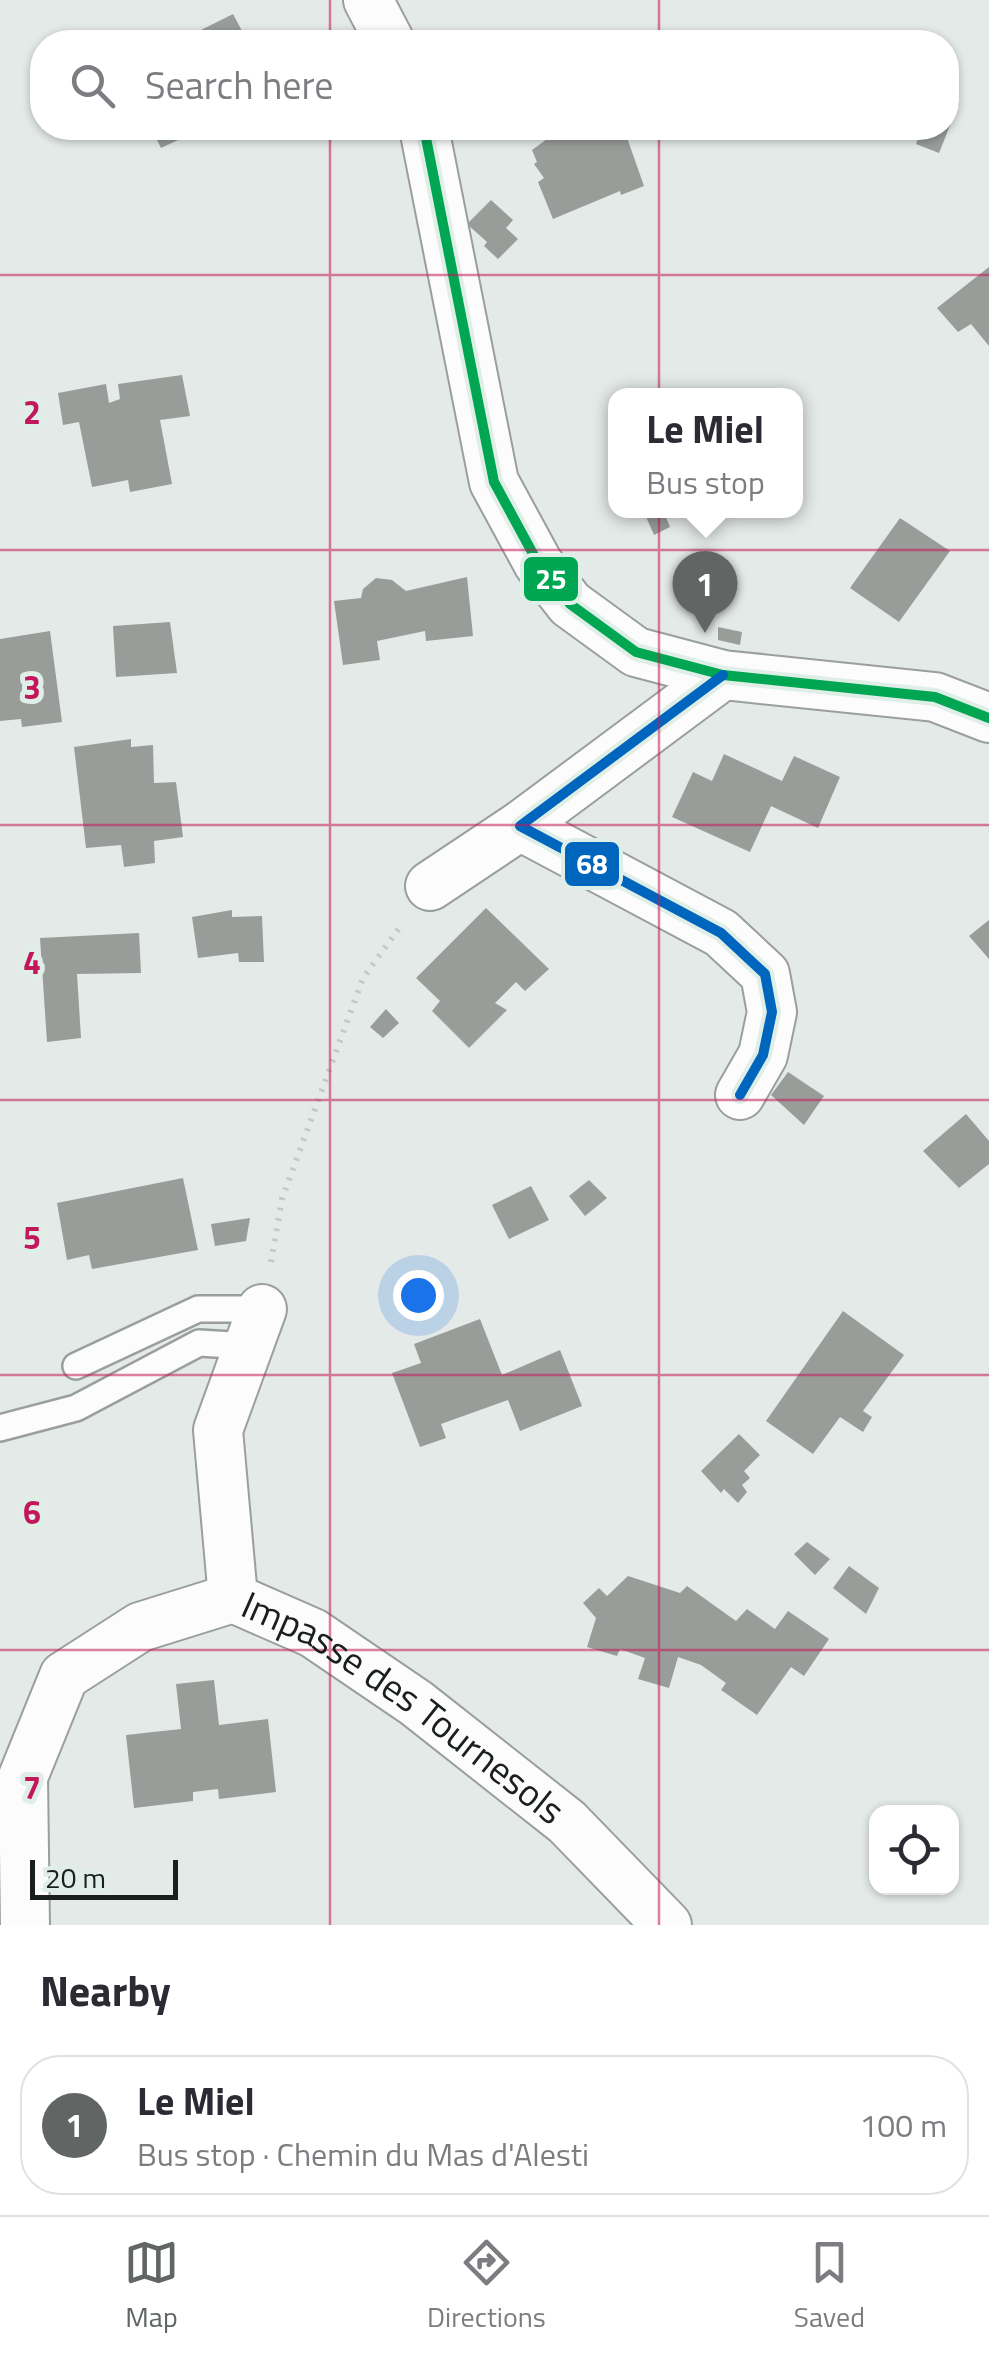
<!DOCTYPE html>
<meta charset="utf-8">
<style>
:root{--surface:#fff;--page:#f7f7f7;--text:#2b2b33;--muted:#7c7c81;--line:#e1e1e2;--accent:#616664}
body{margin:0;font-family:"Titillium Web",sans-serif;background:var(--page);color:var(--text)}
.controls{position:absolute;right:30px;bottom:30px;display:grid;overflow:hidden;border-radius:20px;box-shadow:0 2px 8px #0004}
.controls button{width:90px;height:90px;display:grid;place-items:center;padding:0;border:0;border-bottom:2px solid var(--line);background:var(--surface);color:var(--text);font:50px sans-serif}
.scale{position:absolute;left:30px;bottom:25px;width:148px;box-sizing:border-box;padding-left:10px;border:5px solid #1a1f1d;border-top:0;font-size:28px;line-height:35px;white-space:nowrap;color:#1a1f1d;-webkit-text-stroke:8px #e0eee8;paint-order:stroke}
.you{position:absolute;left:418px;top:1295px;width:35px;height:35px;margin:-25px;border:8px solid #fff;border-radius:50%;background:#1a73e8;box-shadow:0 0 0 15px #1a73e833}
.badge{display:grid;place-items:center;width:65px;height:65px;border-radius:50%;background:var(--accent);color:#fff;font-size:32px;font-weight:700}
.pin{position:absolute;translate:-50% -82px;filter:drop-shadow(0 2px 5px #0008)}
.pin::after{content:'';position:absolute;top:52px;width:35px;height:30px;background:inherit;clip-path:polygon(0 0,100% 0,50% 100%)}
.popup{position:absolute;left:608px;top:388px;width:195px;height:130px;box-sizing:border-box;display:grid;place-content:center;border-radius:20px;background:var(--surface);filter:drop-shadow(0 2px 8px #0005);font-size:32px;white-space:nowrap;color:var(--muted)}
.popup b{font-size:38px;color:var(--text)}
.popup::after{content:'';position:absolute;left:50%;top:100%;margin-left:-20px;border:20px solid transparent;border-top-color:var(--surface)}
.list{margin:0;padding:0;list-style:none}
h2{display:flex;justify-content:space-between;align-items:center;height:130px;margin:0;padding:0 40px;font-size:42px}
h2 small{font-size:32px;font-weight:400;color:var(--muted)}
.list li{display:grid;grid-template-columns:65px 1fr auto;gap:30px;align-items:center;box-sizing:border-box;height:140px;margin:0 20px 20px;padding:0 20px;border:2px solid var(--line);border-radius:40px}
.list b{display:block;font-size:38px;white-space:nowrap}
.list p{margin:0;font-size:32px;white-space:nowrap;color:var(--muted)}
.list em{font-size:32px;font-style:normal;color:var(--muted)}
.icon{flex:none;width:55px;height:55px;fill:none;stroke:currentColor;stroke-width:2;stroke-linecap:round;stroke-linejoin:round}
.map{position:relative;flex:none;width:989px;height:1925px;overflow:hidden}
.search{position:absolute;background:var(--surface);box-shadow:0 2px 8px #0004;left:30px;right:30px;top:30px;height:110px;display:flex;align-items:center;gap:25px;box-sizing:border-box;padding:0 35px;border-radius:40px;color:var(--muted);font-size:38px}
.sheet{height:290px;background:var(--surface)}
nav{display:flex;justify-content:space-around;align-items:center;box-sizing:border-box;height:140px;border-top:2px solid var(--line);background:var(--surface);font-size:28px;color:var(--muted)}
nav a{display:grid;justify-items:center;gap:5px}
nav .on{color:var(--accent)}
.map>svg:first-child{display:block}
.building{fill:#999d9a}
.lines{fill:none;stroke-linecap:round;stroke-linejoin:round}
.lane-casing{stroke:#9a9f9c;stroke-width:30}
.street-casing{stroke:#9a9f9c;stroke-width:52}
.path{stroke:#c4c7c5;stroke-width:6;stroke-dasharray:2.5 8;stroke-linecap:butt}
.lane{stroke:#fbfcfb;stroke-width:25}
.street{stroke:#fbfcfb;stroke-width:48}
.bus-1-casing{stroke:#e0eee8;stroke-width:18}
.bus-2-casing{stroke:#e0eee8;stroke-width:18}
.bus-1{stroke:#00a651;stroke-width:10}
.bus-2{stroke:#0065bd;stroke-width:10}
.grid{fill:none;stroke:#c2185b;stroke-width:2.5;stroke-opacity:0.55}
.labels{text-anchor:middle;stroke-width:10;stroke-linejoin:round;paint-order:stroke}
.street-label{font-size:38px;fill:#1a1f1d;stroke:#e0eee8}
.grid-label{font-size:32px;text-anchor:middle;font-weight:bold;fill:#c2185b;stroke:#e0eee8;stroke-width:10;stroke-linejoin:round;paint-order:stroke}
.line-badge{stroke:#e0eee8;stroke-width:4}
.badge-label{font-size:28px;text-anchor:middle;font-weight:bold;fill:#fff}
</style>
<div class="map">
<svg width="989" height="1925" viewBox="0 0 989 1925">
<rect width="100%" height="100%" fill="#e4eae7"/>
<path class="building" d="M 233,14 L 248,42 L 177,42 Z
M 946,98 L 959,103 L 939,153 L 916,144 L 919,135 L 901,128 L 946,128 Z
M 151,128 L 204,128 L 161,148 Z
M 562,128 L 636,128 L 625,132 L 644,186 L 621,195 L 620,191 L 553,219 L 538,182 L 544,178 L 534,164 L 537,162 L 532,150 Z
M 491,200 L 513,220 L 506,228 L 518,239 L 498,259 L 484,246 L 487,242 L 467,224 Z
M 989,267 L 989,346 L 971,324 L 958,332 L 937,308 Z
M 182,375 L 190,416 L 160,420 L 172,484 L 130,492 L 128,480 L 92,487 L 79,422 L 63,425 L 58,393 L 106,384 L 109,403 L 120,399 L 118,384 Z
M 643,510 L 663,510 L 670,527 L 654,535 Z
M 900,518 L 950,551 L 899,622 L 850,588 Z
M 467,577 L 473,636 L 426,641 L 425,631 L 377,641 L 380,660 L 343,665 L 334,601 L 361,598 L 363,589 L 376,578 L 392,580 L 406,591 Z
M 170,622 L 177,673 L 116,677 L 113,626 Z
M 718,627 L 742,632 L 740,645 L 718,640 Z
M 50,631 L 62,722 L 22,727 L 21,719 L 0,721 L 0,639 Z
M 131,739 L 131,747 L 153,745 L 154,783 L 176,782 L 183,837 L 154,841 L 155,863 L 124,867 L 121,845 L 86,848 L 74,747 Z
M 724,754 L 782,781 L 794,756 L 840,777 L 818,828 L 771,806 L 750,852 L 672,817 L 693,772 L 712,781 Z
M 486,908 L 549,969 L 525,991 L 516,982 L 495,1003 L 507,1010 L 469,1048 L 432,1011 L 440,1001 L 416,978 Z
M 232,910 L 232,917 L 262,916 L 264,962 L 239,962 L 238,953 L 198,958 L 192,917 Z
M 989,920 L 989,959 L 969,936 Z
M 139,933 L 141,973 L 77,974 L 81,1038 L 47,1042 L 40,938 Z
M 386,1009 L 399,1023 L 383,1038 L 370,1027 Z
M 788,1072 L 824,1096 L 804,1125 L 771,1095 Z
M 966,1114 L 989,1141 L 989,1164 L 959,1188 L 923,1151 Z
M 183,1178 L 198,1250 L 92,1269 L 89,1255 L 67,1260 L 57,1203 Z
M 589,1180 L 607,1198 L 585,1216 L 569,1196 Z
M 531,1186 L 549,1220 L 509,1239 L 492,1205 Z
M 250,1218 L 246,1241 L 215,1246 L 211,1224 Z
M 843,1311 L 904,1355 L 863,1411 L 872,1417 L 863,1432 L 840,1417 L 813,1454 L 766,1421 Z
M 480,1319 L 502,1375 L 560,1350 L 582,1406 L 520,1431 L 508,1400 L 441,1424 L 446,1438 L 420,1447 L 392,1373 L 421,1363 L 414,1344 Z
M 739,1434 L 760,1455 L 744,1471 L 750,1478 L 742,1485 L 747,1492 L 738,1503 L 724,1489 L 721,1493 L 701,1471 Z
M 807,1542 L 830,1559 L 815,1575 L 794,1554 Z
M 849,1566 L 879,1588 L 866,1614 L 833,1588 Z
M 628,1576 L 680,1593 L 687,1586 L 736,1621 L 747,1609 L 775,1629 L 788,1611 L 829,1639 L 804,1676 L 791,1667 L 757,1715 L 721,1690 L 726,1683 L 701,1665 L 678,1657 L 669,1688 L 638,1679 L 645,1658 L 620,1649 L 617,1656 L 587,1647 L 596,1618 L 583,1603 L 599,1588 L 607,1596 Z
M 214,1680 L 219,1725 L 268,1719 L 276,1792 L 219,1799 L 218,1789 L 193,1792 L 193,1801 L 134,1808 L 126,1735 L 181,1729 L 176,1684 Z"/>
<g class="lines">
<g class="lane-casing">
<path id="lane" d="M 76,1366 L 198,1309 L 262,1309
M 0,1428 L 76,1408 L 199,1343 L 249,1346"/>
</g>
<g class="street-casing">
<g id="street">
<path d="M 368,0 L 390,42"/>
<path d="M 424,128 L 494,482 L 538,563 L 570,604 L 636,652 L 723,675 L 935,697 L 989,718"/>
<path d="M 723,675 L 520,826 L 721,933 L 765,974 L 772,1012 L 763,1055 L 740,1095"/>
<path d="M 430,886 L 520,826"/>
<path d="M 233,1598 L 218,1430 L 262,1309"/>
<path id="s1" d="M 25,1925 L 23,1777 L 64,1676 L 140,1627 L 233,1598 L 313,1633 L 416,1703 L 567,1822 L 667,1925"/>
</g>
</g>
<path class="path" d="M 271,1262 L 282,1199 L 363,978 L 403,923"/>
<use href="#lane" class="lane"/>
<use href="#street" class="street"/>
<g class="bus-1-casing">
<path id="bus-1" d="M 424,128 L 494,482 L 538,563 L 570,604 L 636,652 L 723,675 L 935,697 L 989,718"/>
</g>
<g class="bus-2-casing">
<path id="bus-2" d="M 723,675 L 520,826 L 721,933 L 765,974 L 772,1012 L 763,1055 L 740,1095"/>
</g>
<use href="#bus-1" class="bus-1"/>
<use href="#bus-2" class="bus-2"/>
</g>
<path class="grid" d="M 330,0 L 330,42M 659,0 L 659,42M 330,128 L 330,1925M 659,128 L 659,1925M 0,275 L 989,275M 0,550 L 989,550M 0,825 L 989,825M 0,1100 L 989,1100M 0,1375 L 989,1375M 0,1650 L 989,1650"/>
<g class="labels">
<g class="street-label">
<text dy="13" stroke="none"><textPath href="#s1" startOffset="648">Impasse des Tournesols</textPath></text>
</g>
</g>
<g class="grid-label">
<text x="32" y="424">2</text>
<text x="32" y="699">3</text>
<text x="32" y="974">4</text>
<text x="32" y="1249">5</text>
<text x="32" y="1524">6</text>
<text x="32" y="1799">7</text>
</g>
<g class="line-badge">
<rect x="522" y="555" width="58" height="48" rx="10" fill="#00a651"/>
<rect x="563" y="840" width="58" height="48" rx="10" fill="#0065bd"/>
</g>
<g class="badge-label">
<text x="551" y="589">25</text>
<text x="592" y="874">68</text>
</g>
</svg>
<div class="controls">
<button><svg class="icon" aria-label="locate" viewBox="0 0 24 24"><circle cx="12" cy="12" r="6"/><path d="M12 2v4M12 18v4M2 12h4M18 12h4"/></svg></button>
</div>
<div class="scale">20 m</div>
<div class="you"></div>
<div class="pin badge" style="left:705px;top:633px">1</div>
<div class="popup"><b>Le Miel</b>Bus stop</div>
<div class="search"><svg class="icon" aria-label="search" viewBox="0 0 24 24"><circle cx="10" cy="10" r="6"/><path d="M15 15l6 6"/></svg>Search here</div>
</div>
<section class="sheet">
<h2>Nearby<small></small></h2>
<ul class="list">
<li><span class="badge">1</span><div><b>Le Miel</b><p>Bus stop · Chemin du Mas d'Alesti</p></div><em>100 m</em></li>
</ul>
</section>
<nav>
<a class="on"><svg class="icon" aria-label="map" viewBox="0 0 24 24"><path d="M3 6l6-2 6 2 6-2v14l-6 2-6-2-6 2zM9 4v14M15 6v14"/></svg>Map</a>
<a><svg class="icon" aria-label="directions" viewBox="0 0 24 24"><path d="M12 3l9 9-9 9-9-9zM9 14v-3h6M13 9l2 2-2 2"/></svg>Directions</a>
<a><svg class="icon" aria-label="saved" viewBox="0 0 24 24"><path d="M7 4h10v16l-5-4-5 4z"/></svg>Saved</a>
</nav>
